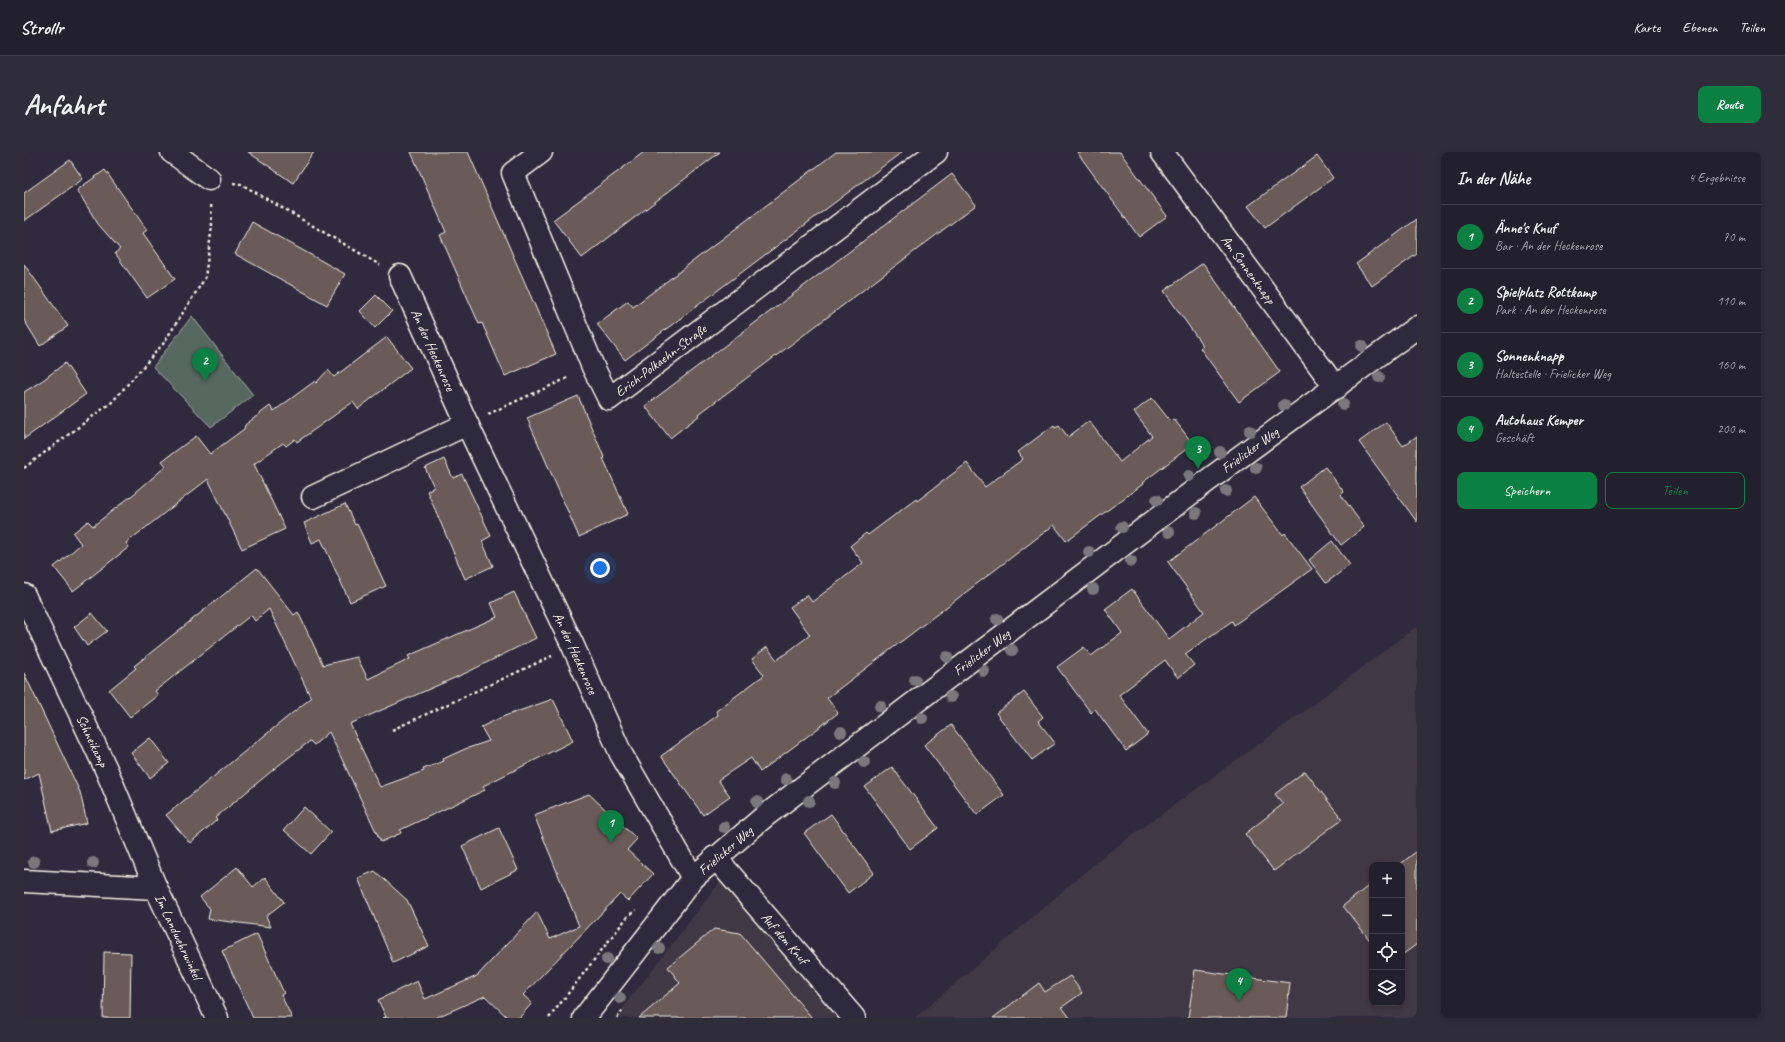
<!DOCTYPE html>
<html lang="de">
<meta charset="utf-8">
<style>
:root{--surface:#23202e;--page:#2f2d3a;--text:#f1f3f6;--muted:#a3a3aa;--line:#403e4a;--accent:#0b8043}
body{margin:0;font-family:Caveat,sans-serif;background:var(--page);color:var(--text)}
.controls{position:absolute;right:12px;bottom:12px;display:grid;overflow:hidden;border-radius:8px;box-shadow:0 2px 6px #0003}
.controls button{width:36px;height:36px;display:grid;place-items:center;padding:0;border:0;border-bottom:1px solid var(--line);background:var(--surface);color:var(--text);font:20px sans-serif}
.you{position:absolute;left:576px;top:416px;width:14px;height:14px;margin:-10px;border:3px solid #fff;border-radius:50%;background:#1a73e8;box-shadow:0 0 0 6px #1a73e833}
.badge{display:grid;place-items:center;width:26px;height:26px;border-radius:50%;background:var(--accent);color:#fff;font-size:13px;font-weight:700}
.pin{position:absolute;translate:-50% -33px;filter:drop-shadow(0 1px 2px #0008)}
.pin::after{content:'';position:absolute;top:21px;width:14px;height:12px;background:inherit;clip-path:polygon(0 0,100% 0,50% 100%)}
.list{margin:0;padding:0;list-style:none}
h2{display:flex;justify-content:space-between;align-items:center;height:52px;margin:0;padding:0 16px;font-size:17px}
h2 small{font-size:13px;font-weight:400;color:var(--muted)}
.list li{display:grid;grid-template-columns:26px 1fr auto;gap:12px;align-items:center;box-sizing:border-box;height:64px;padding:0 16px;border-top:1px solid var(--line)}
.list b{display:block;font-size:15px;white-space:nowrap}
.list p{margin:0;font-size:13px;white-space:nowrap;color:var(--muted)}
.list em{font-size:13px;font-style:normal;color:var(--muted)}
.actions{display:flex;gap:8px;padding:12px 16px}
.actions a{flex:1;padding:9px 0;border:1px solid var(--accent);border-radius:8px;text-align:center;font-size:14px;color:var(--accent)}
.actions .main{background:var(--accent);color:#fff}
.icon{flex:none;width:22px;height:22px;fill:none;stroke:currentColor;stroke-width:2;stroke-linecap:round;stroke-linejoin:round}
.map{position:relative;flex:none;width:1393px;height:866px;overflow:hidden;border-radius:8px}
header{display:flex;align-items:center;gap:24px;box-sizing:border-box;height:56px;padding:0 20px;background:var(--surface);border-bottom:1px solid var(--line)}
header strong{font-size:19px}
nav{display:flex;gap:22px;margin-inline-start:auto;font-size:14px}
.intro{display:flex;align-items:center;justify-content:space-between;box-sizing:border-box;height:96px;padding:0 24px}
h1{margin:0;font-size:28px}
.button{padding:10px 18px;border-radius:8px;background:var(--accent);color:#fff;font-size:14px;font-weight:700}
main{display:flex;gap:24px;padding:0 24px}
aside{flex:1;background:var(--surface);border-radius:8px;box-shadow:0 2px 6px #0003}
.map>svg:first-child{display:block}
.built{fill:#413845;fill-rule:evenodd}
.green{fill:#566861;stroke:#a5aca4}
.building{fill:#6a5a58;stroke:#f4f1e8}
.lines{fill:none;stroke-linecap:round;stroke-linejoin:round}
.street-casing{stroke:#f4f1e8;stroke-width:25}
.path{stroke:#f4f1e8;stroke-width:2.5;stroke-dasharray:3 3;stroke-linecap:butt}
.street{stroke:#2f2a3d;stroke-width:22}
.tree{fill:#79797d}
.labels{text-anchor:middle;stroke-width:3;stroke-linejoin:round;paint-order:stroke}
.street-label{font-size:14px;fill:#f4f1e8;stroke:#2f2a3d}
</style>
<header>
<strong>Strollr</strong>
<nav><a>Karte</a><a>Ebenen</a><a>Teilen</a></nav>
</header>
<div class="intro"><h1>Anfahrt</h1><a class="button">Route</a></div>
<main>
<div class="map">
<svg width="1393" height="866" viewBox="0 0 1393 866">
<rect width="100%" height="100%" fill="#2f2a3d"/>
<filter id="ink" filterUnits="userSpaceOnUse"><feTurbulence type="fractalNoise" baseFrequency=".025" numOctaves="2"/><feDisplacementMap in="SourceGraphic" scale="8" xChannelSelector="R" yChannelSelector="G"/><feConvolveMatrix kernelMatrix="1 2 1 2 8 2 1 2 1" color-interpolation-filters="sRGB"/></filter>
<g filter="url(#ink)">
<path class="built" d="M 1393,474 L 1393,866 L 891,866 L 1082,702 L 1279,560 ZM 1348,713 L 1378,713 L 1378,851 L 1348,851 Z
M 699,726 L 814,866 L 591,866 Z"/>
<path class="green" d="M 168,164 L 229,243 L 187,275 L 129,215 Z"/>
<path class="building" d="M 224,0 L 290,0 L 269,31 Z
M 387,0 L 444,0 L 532,202 L 481,224 L 458,171 L 455,172 L 416,83 L 422,80 Z
M 620,0 L 696,0 L 558,106 L 529,68 Z
M 812,0 L 878,0 L 601,208 L 573,172 L 604,149 L 609,155 Z
M 1053,0 L 1096,0 L 1143,64 L 1115,85 Z
M 1293,4 L 1309,26 L 1241,76 L 1224,54 Z
M 46,8 L 59,27 L 0,69 L 0,41 Z
M 81,18 L 123,78 L 119,81 L 151,127 L 123,146 L 91,101 L 96,97 L 74,72 L 53,38 Z
M 928,22 L 952,53 L 675,262 L 676,263 L 646,286 L 621,254 Z
M 1393,67 L 1393,102 L 1348,134 L 1332,112 Z
M 228,70 L 321,122 L 303,153 L 211,102 Z
M 1179,111 L 1256,220 L 1215,250 L 1176,196 L 1179,194 L 1140,139 Z
M 0,112 L 44,174 L 16,194 L 0,168 Z
M 352,143 L 368,159 L 351,176 L 336,159 Z
M 363,185 L 387,216 L 334,257 L 329,250 L 273,290 L 271,287 L 262,294 L 259,291 L 230,312 L 261,377 L 218,397 L 184,327 L 102,391 L 105,395 L 49,439 L 30,415 L 57,392 L 49,381 L 64,369 L 69,374 L 111,341 L 142,314 L 138,309 L 172,284 L 186,302 L 220,277 L 221,273 L 246,254 L 250,259 L 291,229 L 292,231 L 304,218 L 310,225 Z
M 41,211 L 62,242 L 0,287 L 0,240 L 19,228 Z
M 554,244 L 580,305 L 579,306 L 604,362 L 555,385 L 503,266 Z
M 1128,246 L 1147,270 L 1150,267 L 1169,292 L 1118,331 L 1119,332 L 1042,389 L 1030,373 L 992,402 L 803,546 L 814,561 L 801,571 L 736,620 L 727,606 L 694,628 L 706,644 L 679,663 L 637,604 L 694,563 L 692,559 L 740,523 L 728,507 L 743,495 L 753,508 L 786,483 L 766,455 L 783,443 L 788,450 L 839,411 L 826,394 L 842,381 L 844,383 L 892,347 L 893,349 L 943,311 L 961,335 L 999,307 L 994,300 L 1030,273 L 1031,275 L 1035,273 L 1044,285 L 1065,269 L 1096,310 L 1128,284 L 1110,260 Z
M 1362,270 L 1379,294 L 1393,284 L 1393,370 L 1335,290 Z
M 420,307 L 429,326 L 438,322 L 467,384 L 458,389 L 469,414 L 441,427 L 403,339 L 410,335 L 401,316 Z
M 1301,315 L 1320,340 L 1317,343 L 1340,375 L 1317,393 L 1275,335 Z
M 1230,345 L 1259,383 L 1261,381 L 1288,417 L 1210,473 L 1208,469 L 1161,502 L 1170,513 L 1154,526 L 1141,508 L 1095,543 L 1124,582 L 1102,599 L 1071,557 L 1067,561 L 1033,515 L 1060,495 L 1067,504 L 1098,481 L 1081,457 L 1108,437 L 1145,487 L 1180,460 L 1144,410 Z
M 321,352 L 331,373 L 333,372 L 362,434 L 326,450 L 297,387 L 288,391 L 280,371 Z
M 1308,389 L 1326,413 L 1302,431 L 1285,408 Z
M 233,416 L 270,463 L 274,460 L 299,513 L 333,505 L 344,527 L 386,507 L 384,504 L 473,465 L 467,451 L 490,440 L 512,486 L 444,520 L 326,572 L 356,635 L 400,619 L 399,617 L 420,609 L 419,607 L 441,597 L 465,589 L 457,575 L 478,565 L 529,547 L 549,589 L 459,634 L 461,638 L 376,678 L 377,681 L 357,690 L 305,580 L 290,593 L 286,589 L 255,613 L 191,666 L 193,668 L 166,691 L 142,663 L 287,546 L 245,457 L 231,469 L 227,463 L 131,539 L 134,543 L 106,565 L 85,538 L 112,516 L 110,514 Z
M 68,461 L 83,479 L 63,494 L 50,475 Z
M 0,521 L 56,640 L 63,671 L 28,679 L 15,621 L 0,628 Z
M 1000,540 L 1019,565 L 1014,569 L 1031,591 L 1008,608 L 972,561 Z
M 927,573 L 980,643 L 953,663 L 900,593 Z
M 126,586 L 145,611 L 126,626 L 107,601 Z
M 868,615 L 914,676 L 886,697 L 841,635 Z
M 1281,619 L 1318,667 L 1250,719 L 1221,682 L 1259,652 L 1251,642 Z
M 565,642 L 613,687 L 603,698 L 629,722 L 604,749 L 596,742 L 499,843 L 508,851 L 495,866 L 484,866 L 461,844 L 411,866 L 359,866 L 362,865 L 354,848 L 393,829 L 401,847 L 453,824 L 513,760 L 526,787 L 555,774 L 510,663 Z
M 280,655 L 307,680 L 287,702 L 260,678 Z
M 807,662 L 850,721 L 824,741 L 780,681 Z
M 475,676 L 494,718 L 457,736 L 438,694 Z
M 1393,699 L 1393,792 L 1378,803 L 1378,713 L 1375,713 Z
M 213,715 L 229,735 L 241,725 L 260,750 L 242,764 L 247,775 L 184,767 L 186,757 L 176,745 Z
M 351,719 L 383,748 L 405,794 L 369,811 L 334,726 Z
M 1348,731 L 1348,791 L 1319,754 Z
M 690,777 L 716,781 L 788,866 L 615,866 L 656,831 L 644,815 Z
M 233,782 L 260,841 L 257,843 L 268,866 L 229,866 L 198,799 Z
M 80,800 L 107,801 L 106,866 L 79,866 Z
M 1171,818 L 1266,831 L 1262,866 L 1164,866 Z
M 1046,824 L 1058,841 L 1038,855 L 1046,866 L 969,866 L 1015,831 L 1021,840 Z"/>
<g class="lines">
<g class="street-casing">
<g id="street">
<path d="M 148,0 L 185,27"/>
<path id="s1" d="M 517,0 L 489,21 L 569,215 L 585,247 L 912,0"/>
<path id="s2" d="M 1138,0 L 1312,236"/>
<path id="s3" d="M 376,124 L 443,272 L 549,494 L 597,602 L 669,726"/>
<path d="M 289,345 L 443,272"/>
<path id="s4" d="M 0,443 L 82,617 L 132,736 L 193,866"/>
<path id="s5" d="M 691,705 L 830,866"/>
<path d="M 0,729 L 132,736"/>
<path id="s6" d="M 560,866 L 669,726 L 741,664 L 1183,329 L 1393,175"/>
</g>
</g>
<path class="path" d="M 209,31 L 217,32 L 356,113
M 464,262 L 546,225
M 0,316 L 88,250 L 139,192 L 181,126 L 188,74 L 187,50
M 368,578 L 528,504
M 525,866 L 604,764 L 612,758
M 593,866 L 599,858"/>
<use href="#street" class="street"/>
</g>
<g class="tree">
<circle cx="1338" cy="194" r="6"/>
<circle cx="1355" cy="225" r="6"/>
<circle cx="1319" cy="252" r="6"/>
<circle cx="1260" cy="253" r="6"/>
<circle cx="1226" cy="279" r="6"/>
<circle cx="1196" cy="300" r="6"/>
<circle cx="1232" cy="316" r="6"/>
<circle cx="1165" cy="324" r="6"/>
<circle cx="1202" cy="339" r="6"/>
<circle cx="1133" cy="348" r="6"/>
<circle cx="1172" cy="361" r="6"/>
<circle cx="1098" cy="375" r="6"/>
<circle cx="1145" cy="380" r="6"/>
<circle cx="1065" cy="400" r="6"/>
<circle cx="1107" cy="409" r="6"/>
<circle cx="1069" cy="437" r="6"/>
<circle cx="973" cy="467" r="6"/>
<circle cx="988" cy="498" r="6"/>
<circle cx="923" cy="505" r="6"/>
<circle cx="960" cy="519" r="6"/>
<circle cx="891" cy="528" r="6"/>
<circle cx="927" cy="545" r="6"/>
<circle cx="856" cy="554" r="6"/>
<circle cx="898" cy="566" r="6"/>
<circle cx="817" cy="580" r="6"/>
<circle cx="840" cy="610" r="6"/>
<circle cx="762" cy="627" r="6"/>
<circle cx="811" cy="631" r="6"/>
<circle cx="785" cy="649" r="6"/>
<circle cx="733" cy="650" r="6"/>
<circle cx="700" cy="675" r="6"/>
<circle cx="10" cy="710" r="6"/>
<circle cx="69" cy="711" r="6"/>
<circle cx="635" cy="796" r="6"/>
<circle cx="583" cy="807" r="6"/>
<circle cx="596" cy="846" r="6"/>
</g>
</g>
<g class="labels">
<g class="street-label">
<text dy="5" stroke="none"><textPath href="#s2" startOffset="146">Am Sonnenknapp</textPath></text>
<text dy="5" stroke="none"><textPath href="#s3" startOffset="81">An der Heckenrose</textPath></text>
<text dy="5" stroke="none"><textPath href="#s1" startOffset="345">Erich-Polkaehn-Straße</textPath></text>
<text dy="5" stroke="none"><textPath href="#s6" startOffset="880">Frielicker Weg</textPath></text>
<text dy="5" stroke="none"><textPath href="#s6" startOffset="544">Frielicker Weg</textPath></text>
<text dy="5" stroke="none"><textPath href="#s3" startOffset="416">An der Heckenrose</textPath></text>
<text dy="5" stroke="none"><textPath href="#s4" startOffset="161">Schneikamp</textPath></text>
<text dy="5" stroke="none"><textPath href="#s6" startOffset="220">Frielicker Weg</textPath></text>
<text dy="5" stroke="none"><textPath href="#s4" startOffset="375">Im Landwehrwinkel</textPath></text>
<text dy="5" stroke="none"><textPath href="#s5" startOffset="107">Auf dem Knuf</textPath></text>
</g>
</g>
</svg>
<div class="controls">
<button>+</button>
<button>−</button>
<button><svg class="icon" aria-label="locate" viewBox="0 0 24 24"><circle cx="12" cy="12" r="6"/><path d="M12 2v4M12 18v4M2 12h4M18 12h4"/></svg></button>
<button><svg class="icon" aria-label="layers" viewBox="0 0 24 24"><path d="M12 4l9 5-9 5-9-5zM3 14l9 5 9-5"/></svg></button>
</div>
<div class="you"></div>
<div class="pin badge" style="left:587px;top:691px">1</div>
<div class="pin badge" style="left:181px;top:229px">2</div>
<div class="pin badge" style="left:1174px;top:317px">3</div>
<div class="pin badge" style="left:1215px;top:849px">4</div>
</div>
<aside>
<h2>In der Nähe<small>4 Ergebnisse</small></h2>
<ul class="list">
<li><span class="badge">1</span><div><b>Änne's Knuf</b><p>Bar · An der Heckenrose</p></div><em>70 m</em></li>
<li><span class="badge">2</span><div><b>Spielplatz Rottkamp</b><p>Park · An der Heckenrose</p></div><em>110 m</em></li>
<li><span class="badge">3</span><div><b>Sonnenknapp</b><p>Haltestelle · Frielicker Weg</p></div><em>160 m</em></li>
<li><span class="badge">4</span><div><b>Autohaus Kemper</b><p>Geschäft</p></div><em>200 m</em></li>
</ul>
<div class="actions"><a class="main">Speichern</a><a>Teilen</a></div>
</aside>
</main>
